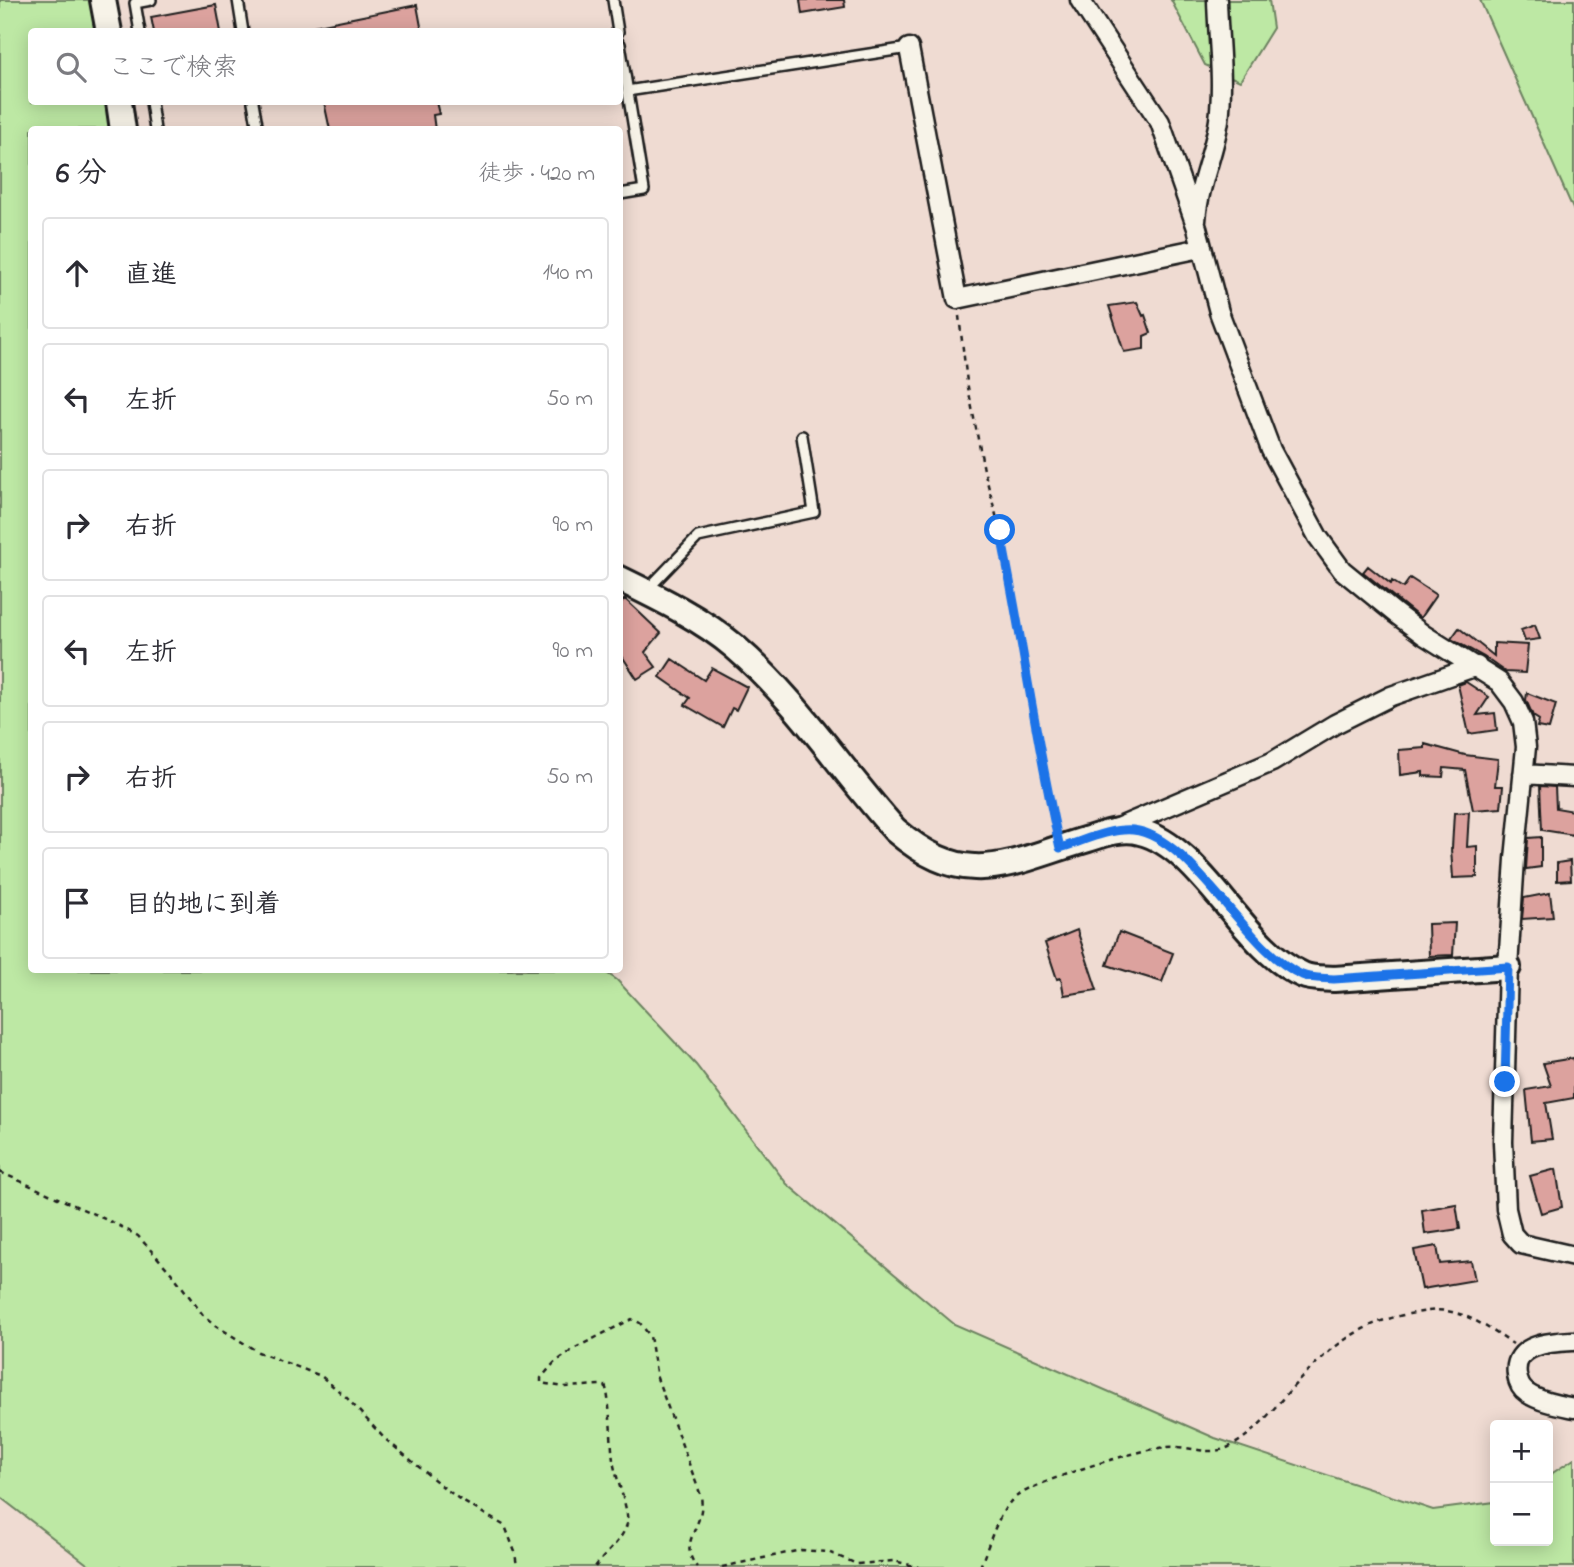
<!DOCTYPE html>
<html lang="ja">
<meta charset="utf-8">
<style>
:root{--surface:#fff;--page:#f7f7f7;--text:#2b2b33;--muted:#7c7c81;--line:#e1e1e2}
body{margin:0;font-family:"Indie Flower","Klee One",sans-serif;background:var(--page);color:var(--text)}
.controls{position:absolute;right:21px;bottom:21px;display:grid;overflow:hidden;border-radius:7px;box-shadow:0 4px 18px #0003}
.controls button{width:63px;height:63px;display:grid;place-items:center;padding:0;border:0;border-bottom:2px solid var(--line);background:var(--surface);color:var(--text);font:35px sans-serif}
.stop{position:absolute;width:21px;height:21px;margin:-16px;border:5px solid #1a73e8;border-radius:50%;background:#fff}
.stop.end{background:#1a73e8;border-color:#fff;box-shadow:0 2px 7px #0008}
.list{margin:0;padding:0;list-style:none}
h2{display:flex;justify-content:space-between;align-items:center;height:91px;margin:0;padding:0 28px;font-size:30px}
h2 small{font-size:23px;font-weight:400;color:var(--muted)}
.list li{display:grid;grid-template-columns:46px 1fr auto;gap:21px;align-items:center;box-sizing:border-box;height:112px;margin:0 14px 14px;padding:0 14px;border:2px solid var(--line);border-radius:7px}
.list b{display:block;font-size:26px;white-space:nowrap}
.list em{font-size:23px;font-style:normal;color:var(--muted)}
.icon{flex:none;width:38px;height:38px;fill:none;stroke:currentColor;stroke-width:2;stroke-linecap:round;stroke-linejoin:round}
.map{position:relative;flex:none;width:1574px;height:1567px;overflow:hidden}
.search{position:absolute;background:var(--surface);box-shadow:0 4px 18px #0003;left:28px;top:28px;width:595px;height:77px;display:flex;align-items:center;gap:18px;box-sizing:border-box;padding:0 24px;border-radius:7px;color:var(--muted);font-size:26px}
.panel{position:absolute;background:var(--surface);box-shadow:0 4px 18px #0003;left:28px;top:126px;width:595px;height:847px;border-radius:7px}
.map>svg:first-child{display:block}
.green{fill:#bde8a4;stroke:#6c8260;stroke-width:2}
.building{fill:#dca29e;stroke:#1c1c1c;stroke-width:2}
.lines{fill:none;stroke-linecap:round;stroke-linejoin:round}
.lane-casing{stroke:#1c1c1c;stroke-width:14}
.street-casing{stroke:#1c1c1c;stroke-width:23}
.secondary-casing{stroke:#1c1c1c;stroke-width:30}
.path{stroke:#1c1c1c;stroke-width:2.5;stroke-dasharray:5 5;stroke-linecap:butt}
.lane{stroke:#f7f3e8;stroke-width:9}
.street{stroke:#f7f3e8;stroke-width:18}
.secondary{stroke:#f7f3e8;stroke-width:24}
.route{stroke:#1a73e8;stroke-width:9}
</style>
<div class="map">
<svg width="1574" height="1567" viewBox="0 0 1574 1567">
<rect width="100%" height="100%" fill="#efdbd2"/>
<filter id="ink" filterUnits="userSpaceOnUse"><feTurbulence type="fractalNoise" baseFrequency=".0143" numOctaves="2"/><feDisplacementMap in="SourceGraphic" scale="14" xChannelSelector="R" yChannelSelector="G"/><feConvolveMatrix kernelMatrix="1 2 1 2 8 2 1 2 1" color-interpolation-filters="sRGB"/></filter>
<g filter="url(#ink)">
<path class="green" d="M 0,0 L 101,0 L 103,31 L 32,32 L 32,102 L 109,102 L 114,129 L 32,130 L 32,970 L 602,970 L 617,980 L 696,1065 L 787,1184 L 954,1324 L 1215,1438 L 1433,1510 L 1495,1502 L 1495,1541 L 1548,1541 L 1548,1476 L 1574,1459 L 1574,1567 L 91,1567 L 0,1497 Z
M 1171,0 L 1269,0 L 1273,28 L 1240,81 L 1205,65 Z
M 1480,0 L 1574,0 L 1574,211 Z"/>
<path class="building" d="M 800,0 L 844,0 L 845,7 L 802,14 Z
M 216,5 L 221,32 L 154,32 L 151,17 Z
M 417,5 L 422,32 L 313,32 L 313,26 Z
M 324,102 L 436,102 L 439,114 L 433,115 L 435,130 L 330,130 Z
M 1137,302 L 1143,316 L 1145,315 L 1151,333 L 1144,336 L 1144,349 L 1124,352 L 1109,306 Z
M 1368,566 L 1391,584 L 1392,581 L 1403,588 L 1410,578 L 1436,595 L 1420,618 L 1363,572 Z
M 625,599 L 661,633 L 645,652 L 656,667 L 637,679 L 620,653 L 620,604 Z
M 1535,625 L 1540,639 L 1525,641 L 1521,630 Z
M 1459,628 L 1494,656 L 1494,643 L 1528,645 L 1525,673 L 1505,672 L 1484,657 L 1451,639 Z
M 672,659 L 704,680 L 712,668 L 747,687 L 736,710 L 732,708 L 723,727 L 685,705 L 690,698 L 660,677 Z
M 1466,682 L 1489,697 L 1477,715 L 1495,713 L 1497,730 L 1469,734 L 1458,685 Z
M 1527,693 L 1556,704 L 1549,729 L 1537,727 L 1539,720 L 1533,716 L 1526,700 Z
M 1425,744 L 1465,755 L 1498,759 L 1495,786 L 1503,786 L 1501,808 L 1473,810 L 1465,770 L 1444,768 L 1443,777 L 1423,776 L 1423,772 L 1400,775 L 1399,750 L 1425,748 Z
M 1540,786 L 1555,787 L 1556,808 L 1574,811 L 1574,835 L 1542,830 Z
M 1469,812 L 1467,847 L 1477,846 L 1477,877 L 1453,878 L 1451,849 L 1452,848 L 1454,813 Z
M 1541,837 L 1541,867 L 1526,869 L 1528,838 Z
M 1570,861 L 1571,880 L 1557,881 L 1557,863 Z
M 1550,893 L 1553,917 L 1522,919 L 1524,898 Z
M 1455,923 L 1453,955 L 1429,956 L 1428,924 Z
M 1077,930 L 1097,990 L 1064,995 L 1061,978 L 1057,979 L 1045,943 Z
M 1119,932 L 1173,953 L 1162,982 L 1107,965 Z
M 1574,1058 L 1574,1098 L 1546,1103 L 1552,1139 L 1531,1141 L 1526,1090 L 1551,1086 L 1543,1063 Z
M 1556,1169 L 1562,1207 L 1541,1213 L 1530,1176 Z
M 1456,1204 L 1460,1229 L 1425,1234 L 1422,1210 Z
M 1437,1246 L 1440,1264 L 1471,1261 L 1475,1280 L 1422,1289 L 1414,1250 Z"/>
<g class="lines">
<g class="lane-casing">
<path id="lane" d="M 238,0 L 243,32
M 613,0 L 618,32
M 140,32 L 135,3 L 151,0
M 620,44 L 644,190 L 620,194
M 627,91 L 909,48
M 151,102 L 155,130
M 253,102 L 258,130
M 646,591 L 698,537 L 814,512 L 802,436"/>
</g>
<g class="street-casing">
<path id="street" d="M 1080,0 L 1160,122 L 1197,228 L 1219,312 L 1271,450 L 1318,537 L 1342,570 L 1396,614 L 1424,635 L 1499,682 L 1514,702 L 1523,722 L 1526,747 L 1515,859 L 1508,967 L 1503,1142 L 1506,1209 L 1512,1234 L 1521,1244 L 1574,1256
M 909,48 L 957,299 L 1201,248
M 1196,221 C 1198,186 1214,154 1219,120 C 1224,79 1218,40 1217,0
M 1523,774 L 1574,777
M 1117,828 L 1272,762 L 1335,724 L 1391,696 L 1477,666
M 1574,1341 C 1553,1342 1512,1343 1517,1375 C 1518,1382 1521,1389 1527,1393 C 1540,1402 1559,1405 1574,1408"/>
</g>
<g class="secondary-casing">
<path id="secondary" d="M 103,0 L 109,32
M 119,102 L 123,130
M 620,579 C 659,598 702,619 735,647 C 797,700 841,770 895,830 C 968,892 1007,863 1088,839 C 1104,834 1123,827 1140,832 C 1201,846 1244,950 1303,975 C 1312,979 1324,978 1334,979 L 1508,967"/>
</g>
<path class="path" d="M 959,316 L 967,382 L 984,470 L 1000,530 L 1010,577 L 1018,631 L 1025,654 L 1035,726 L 1056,828
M 0,1172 L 116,1224 L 138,1236 L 174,1276 L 203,1315 L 215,1325 L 258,1352 L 321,1376 L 346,1397 L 384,1438 L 442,1486 L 462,1501 L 505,1526 L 515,1552 L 517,1567
M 595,1567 C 605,1553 622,1541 627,1524 C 630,1512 615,1476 613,1460 C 611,1446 610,1393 605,1386 L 601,1385 L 564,1387 L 541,1383 L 541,1378 L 554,1363 L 577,1347 L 632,1319 L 640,1323 L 650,1336 L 657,1378 L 701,1496 C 706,1528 676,1541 697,1567
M 722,1567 L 801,1550 L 828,1552 L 857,1564 L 894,1561 L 919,1567
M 980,1567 C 988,1548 997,1515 1012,1500 C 1030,1482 1139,1449 1167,1447 C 1189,1445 1208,1457 1229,1447 C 1254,1435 1273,1409 1291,1389 C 1326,1351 1357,1323 1409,1314 C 1422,1312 1434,1309 1446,1311 C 1471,1314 1492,1331 1513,1344"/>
<use href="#lane" class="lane"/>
<use href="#street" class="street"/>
<use href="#secondary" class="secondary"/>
</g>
</g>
<g class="lines" filter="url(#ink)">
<path class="route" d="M 1000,530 C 1022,636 1036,743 1060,848 C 1083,841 1110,828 1133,830 C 1192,836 1245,950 1302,975 C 1312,979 1323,978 1334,979 L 1508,967 L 1505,1082"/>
</g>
</svg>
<div class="controls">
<button>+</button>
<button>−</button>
</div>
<div class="stop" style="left:1000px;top:530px"></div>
<div class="stop end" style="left:1505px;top:1082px"></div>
<div class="search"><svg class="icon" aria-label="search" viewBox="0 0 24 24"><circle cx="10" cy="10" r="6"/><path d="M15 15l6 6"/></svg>ここで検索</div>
<section class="panel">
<h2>6 分<small>徒歩 · 420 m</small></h2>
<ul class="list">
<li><svg class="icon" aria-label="ahead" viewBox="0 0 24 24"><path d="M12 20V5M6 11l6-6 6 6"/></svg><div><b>直進</b></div><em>140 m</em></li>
<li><svg class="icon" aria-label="left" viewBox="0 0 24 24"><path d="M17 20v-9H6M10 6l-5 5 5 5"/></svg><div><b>左折</b></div><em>50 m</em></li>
<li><svg class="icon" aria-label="right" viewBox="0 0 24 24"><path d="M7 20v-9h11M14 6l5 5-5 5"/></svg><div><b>右折</b></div><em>90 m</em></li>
<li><svg class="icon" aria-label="left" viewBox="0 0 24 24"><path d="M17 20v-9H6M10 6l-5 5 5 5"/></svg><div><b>左折</b></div><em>90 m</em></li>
<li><svg class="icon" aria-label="right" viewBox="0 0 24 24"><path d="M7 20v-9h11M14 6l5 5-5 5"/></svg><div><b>右折</b></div><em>50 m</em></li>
<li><svg class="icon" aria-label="arrive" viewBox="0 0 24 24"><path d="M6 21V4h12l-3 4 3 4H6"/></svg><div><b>目的地に到着</b></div></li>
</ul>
</section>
</div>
